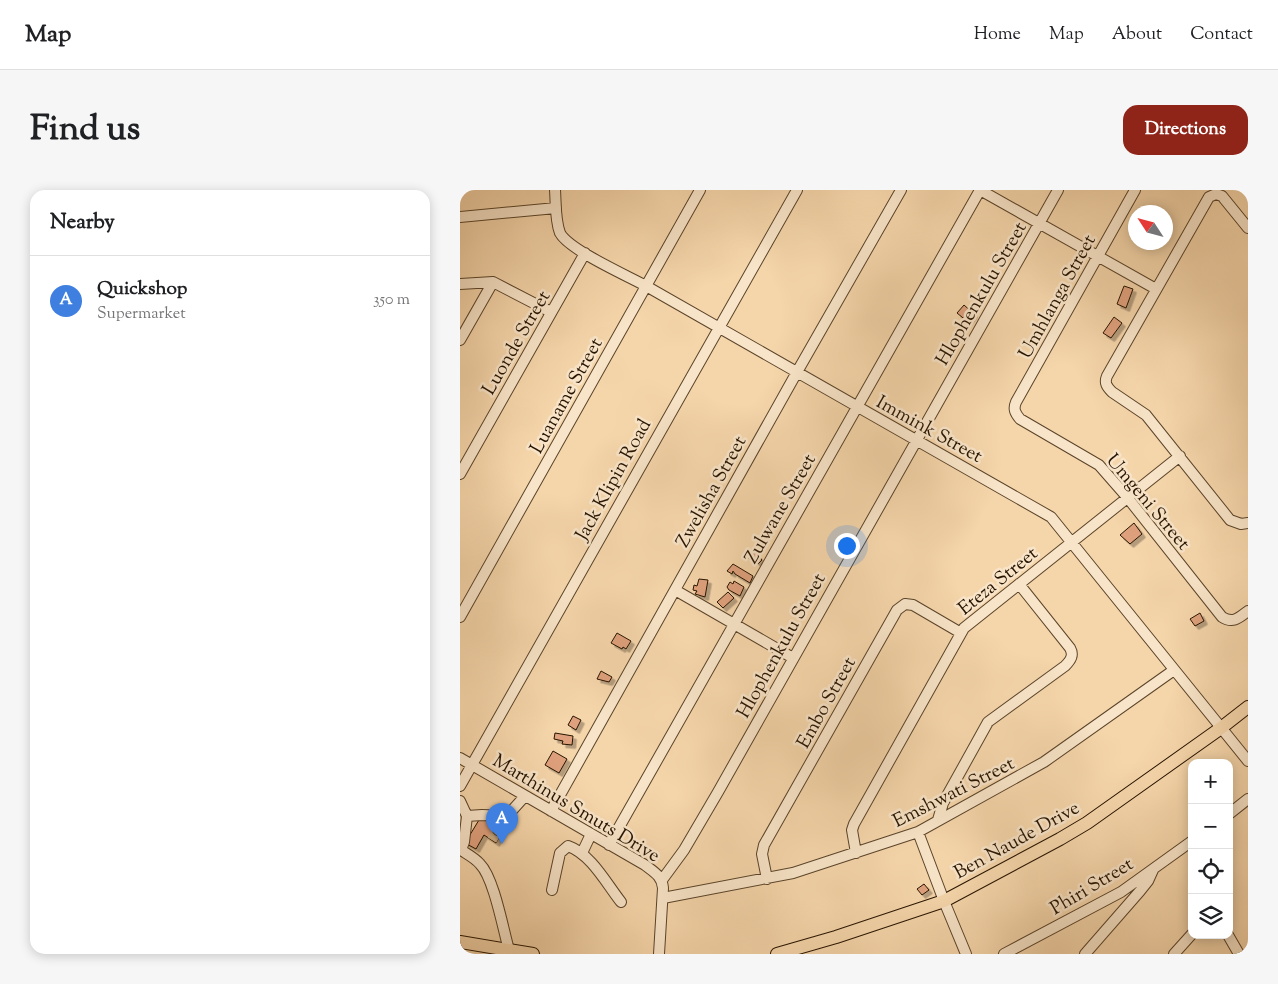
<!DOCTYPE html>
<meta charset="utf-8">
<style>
:root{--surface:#fff;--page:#f6f6f6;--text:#202124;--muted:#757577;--line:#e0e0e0;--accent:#8f2418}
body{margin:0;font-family:"Sorts Mill Goudy",serif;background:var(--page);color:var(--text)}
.controls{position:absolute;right:15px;bottom:15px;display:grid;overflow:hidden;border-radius:10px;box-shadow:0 2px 12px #0003}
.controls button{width:45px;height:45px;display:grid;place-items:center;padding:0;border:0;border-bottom:1px solid var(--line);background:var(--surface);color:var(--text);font:25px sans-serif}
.compass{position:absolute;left:668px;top:15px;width:45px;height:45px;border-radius:50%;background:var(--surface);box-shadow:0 2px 12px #0003;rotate:306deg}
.you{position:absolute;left:386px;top:355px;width:18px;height:18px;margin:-12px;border:4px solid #fff;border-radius:50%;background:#1a73e8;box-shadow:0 0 0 8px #1a73e833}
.badge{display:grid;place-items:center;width:32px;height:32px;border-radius:50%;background:var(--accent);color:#fff;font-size:16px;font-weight:700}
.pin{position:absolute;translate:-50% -41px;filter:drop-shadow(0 1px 2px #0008)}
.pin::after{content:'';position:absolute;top:26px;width:18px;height:15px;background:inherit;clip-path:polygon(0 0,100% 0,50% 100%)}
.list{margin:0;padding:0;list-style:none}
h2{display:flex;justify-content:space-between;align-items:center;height:65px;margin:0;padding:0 20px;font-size:21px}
h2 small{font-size:16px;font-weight:400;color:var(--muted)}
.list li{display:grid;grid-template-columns:32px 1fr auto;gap:15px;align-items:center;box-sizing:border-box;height:90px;padding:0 20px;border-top:1px solid var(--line)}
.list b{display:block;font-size:19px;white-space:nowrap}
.list p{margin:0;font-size:16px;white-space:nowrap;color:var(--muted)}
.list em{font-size:16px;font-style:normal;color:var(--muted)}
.icon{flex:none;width:28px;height:28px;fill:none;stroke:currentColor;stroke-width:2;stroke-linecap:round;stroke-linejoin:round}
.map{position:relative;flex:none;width:788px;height:764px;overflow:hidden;border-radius:15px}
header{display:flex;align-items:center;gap:30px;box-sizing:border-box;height:70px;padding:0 25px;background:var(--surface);border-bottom:1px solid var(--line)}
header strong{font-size:24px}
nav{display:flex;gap:28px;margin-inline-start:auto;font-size:18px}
.intro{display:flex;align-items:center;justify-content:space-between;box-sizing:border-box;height:120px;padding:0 30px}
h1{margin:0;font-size:35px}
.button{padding:12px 22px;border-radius:15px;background:var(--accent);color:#fff;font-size:18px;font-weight:700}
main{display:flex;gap:30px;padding:0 30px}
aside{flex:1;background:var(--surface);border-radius:15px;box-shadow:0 2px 12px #0003}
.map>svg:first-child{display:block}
.building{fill:#dfa17d;stroke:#271400;filter:url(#shadow)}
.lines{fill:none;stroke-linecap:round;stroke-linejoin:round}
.minor-tunnel{stroke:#ccae88;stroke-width:10;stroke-dasharray:10 5;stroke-linecap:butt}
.minor-casing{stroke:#5a442a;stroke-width:12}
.major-casing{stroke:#271400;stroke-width:14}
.minor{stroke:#f8e4c8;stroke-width:10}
.major{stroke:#f5d5aa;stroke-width:12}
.labels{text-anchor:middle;stroke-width:5;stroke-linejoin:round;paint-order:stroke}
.street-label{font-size:19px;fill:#271400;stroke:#f8e4c8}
</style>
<header>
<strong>Map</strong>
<nav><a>Home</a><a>Map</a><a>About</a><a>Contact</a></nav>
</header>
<div class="intro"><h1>Find us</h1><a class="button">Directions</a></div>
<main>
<aside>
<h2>Nearby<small></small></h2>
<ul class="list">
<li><span class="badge" style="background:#3f7fe0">A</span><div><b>Quickshop</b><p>Supermarket</p></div><em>350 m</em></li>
</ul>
</aside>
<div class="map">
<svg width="788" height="764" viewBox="0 0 788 764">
<defs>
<filter id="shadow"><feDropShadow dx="3.5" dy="3.5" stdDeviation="0" flood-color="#0004"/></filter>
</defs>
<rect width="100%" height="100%" fill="#f5d5aa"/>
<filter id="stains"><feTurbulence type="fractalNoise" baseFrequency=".004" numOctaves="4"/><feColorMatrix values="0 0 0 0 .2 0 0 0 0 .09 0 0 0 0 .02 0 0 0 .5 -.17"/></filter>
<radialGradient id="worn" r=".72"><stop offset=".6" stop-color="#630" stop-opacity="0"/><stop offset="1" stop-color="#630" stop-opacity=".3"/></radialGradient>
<path class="building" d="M 664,96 L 673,99 L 666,118 L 657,114 Z
M 504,115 L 514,124 L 508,132 L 497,123 Z
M 654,127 L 662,133 L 651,148 L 643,143 Z
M 674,333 L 682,344 L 670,354 L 660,345 Z
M 294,361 L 302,370 L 298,374 L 294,370 L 292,372 L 287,367 Z
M 273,374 L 293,386 L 290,393 L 275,384 L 273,381 L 272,384 L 267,381 Z
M 239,389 L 248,390 L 245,407 L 235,404 L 237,401 L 233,400 L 234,395 L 237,396 Z
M 274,391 L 284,397 L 280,406 L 269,400 L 267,397 L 270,392 L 273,394 Z
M 268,402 L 274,408 L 263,418 L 257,412 Z
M 740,423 L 744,431 L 735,436 L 730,429 Z
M 157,443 L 171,451 L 166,459 L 163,457 L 162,459 L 151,453 Z
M 141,481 L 152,487 L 149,492 L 137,489 Z
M 113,526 L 121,530 L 116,540 L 108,535 Z
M 95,543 L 113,546 L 112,555 L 102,554 L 103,551 L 94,549 Z
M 93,561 L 107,569 L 99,583 L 85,575 Z
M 22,625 L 32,631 L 30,635 L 42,642 L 36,653 L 24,645 L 16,659 L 5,653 Z
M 464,694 L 469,700 L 462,705 L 457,699 Z"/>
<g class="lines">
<path class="minor-tunnel" d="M 32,650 L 38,640"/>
<g class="minor-casing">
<path id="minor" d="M 95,0 C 96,13 95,30 100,43 C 109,60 168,86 186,96 L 591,327 L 788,571
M 520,0 L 696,99
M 675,0 L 556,212 C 553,219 555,223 560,229 L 639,275 L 667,307 L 762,427 C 773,434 779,428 788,421
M 0,27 L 96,18
M 788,38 L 762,6 L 756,4 L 749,7 L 647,186 C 644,193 647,197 652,202 L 686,225 L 770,330 L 781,334 L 788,333
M 0,94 L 33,92 L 91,122
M 0,150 L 33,92
M 0,284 L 125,63
M 215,400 L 333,468
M 0,427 L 240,0
M 0,568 L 185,675 C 194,682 202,686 203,698 L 199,764
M 0,596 L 337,0
M 0,611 L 7,626 L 4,652 L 1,660 C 7,664 15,668 20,674 C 34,688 43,739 49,760
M 91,621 L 337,182 L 441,0
M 769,624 L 788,609
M 7,626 L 22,625 L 47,626 L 65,606
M 478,630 L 483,613 L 528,532 L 605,476 C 611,470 614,465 610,458 L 559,394
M 38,640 L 47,626
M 458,642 L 484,711 L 506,764
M 149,655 L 520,0
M 122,663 L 131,644
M 396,663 L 392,640 L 394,634 L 504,438 L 720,266
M 307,689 L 302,664 L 304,655 L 437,420 L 445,414 L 453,415 L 501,443
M 202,690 L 224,660 L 258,602 L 598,0
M 92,700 L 100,663 L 108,656 C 131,664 146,693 161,712
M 203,708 L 333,683 L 458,642 L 584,572 L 714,480
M 768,745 L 779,764
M 544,764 L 661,702 L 732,651
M 625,764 L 680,701 L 688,691 L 693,680
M 714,764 L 732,744"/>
</g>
<g class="major-casing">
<path id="major" d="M 0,752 L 73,764
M 317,764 L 376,747 L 484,711 L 600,649 L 627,633 L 761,538 L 788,517"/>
</g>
<use href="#minor" class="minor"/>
<use href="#major" class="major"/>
</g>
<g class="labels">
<g class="street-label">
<text transform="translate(520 103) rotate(-60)" y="7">Hlophenkulu Street</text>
<text transform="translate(596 106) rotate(-61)" y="7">Umhlanga Street</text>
<text transform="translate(55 152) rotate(-60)" y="7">Luonde Street</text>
<text transform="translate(105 205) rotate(-61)" y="7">Luaname Street</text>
<text transform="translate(470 238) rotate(29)" y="7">Immink Street</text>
<text transform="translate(152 289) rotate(-61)" y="7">Jack Klipin Road</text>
<text transform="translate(250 301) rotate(-61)" y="7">Zwelisha Street</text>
<text transform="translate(689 311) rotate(50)" y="7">Umgeni Street</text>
<text transform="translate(319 318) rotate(-60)" y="7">Zulwane Street</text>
<text transform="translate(537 390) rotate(-39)" y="7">Eteza Street</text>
<text transform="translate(320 455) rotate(-61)" y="7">Hlophenkulu Street</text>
<text transform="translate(365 512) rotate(-61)" y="7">Embo Street</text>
<text transform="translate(493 601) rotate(-27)" y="7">Emshwati Street</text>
<text transform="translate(117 617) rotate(31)" y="7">Marthinus Smuts Drive</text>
<text transform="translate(556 649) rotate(-29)" y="7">Ben Naude Drive</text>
<text transform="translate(631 695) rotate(-31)" y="7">Phiri Street</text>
</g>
</g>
<rect width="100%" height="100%" filter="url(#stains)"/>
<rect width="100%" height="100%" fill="url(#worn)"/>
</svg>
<div class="controls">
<button>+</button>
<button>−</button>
<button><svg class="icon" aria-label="locate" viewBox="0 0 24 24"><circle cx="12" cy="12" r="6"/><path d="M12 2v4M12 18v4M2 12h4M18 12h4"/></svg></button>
<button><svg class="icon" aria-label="layers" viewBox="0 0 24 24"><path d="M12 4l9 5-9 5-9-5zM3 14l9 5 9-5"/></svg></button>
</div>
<svg class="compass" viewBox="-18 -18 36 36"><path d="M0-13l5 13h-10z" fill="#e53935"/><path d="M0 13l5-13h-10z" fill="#757577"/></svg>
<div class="you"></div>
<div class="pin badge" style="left:42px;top:654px;background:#3f7fe0">A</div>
</div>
</main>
